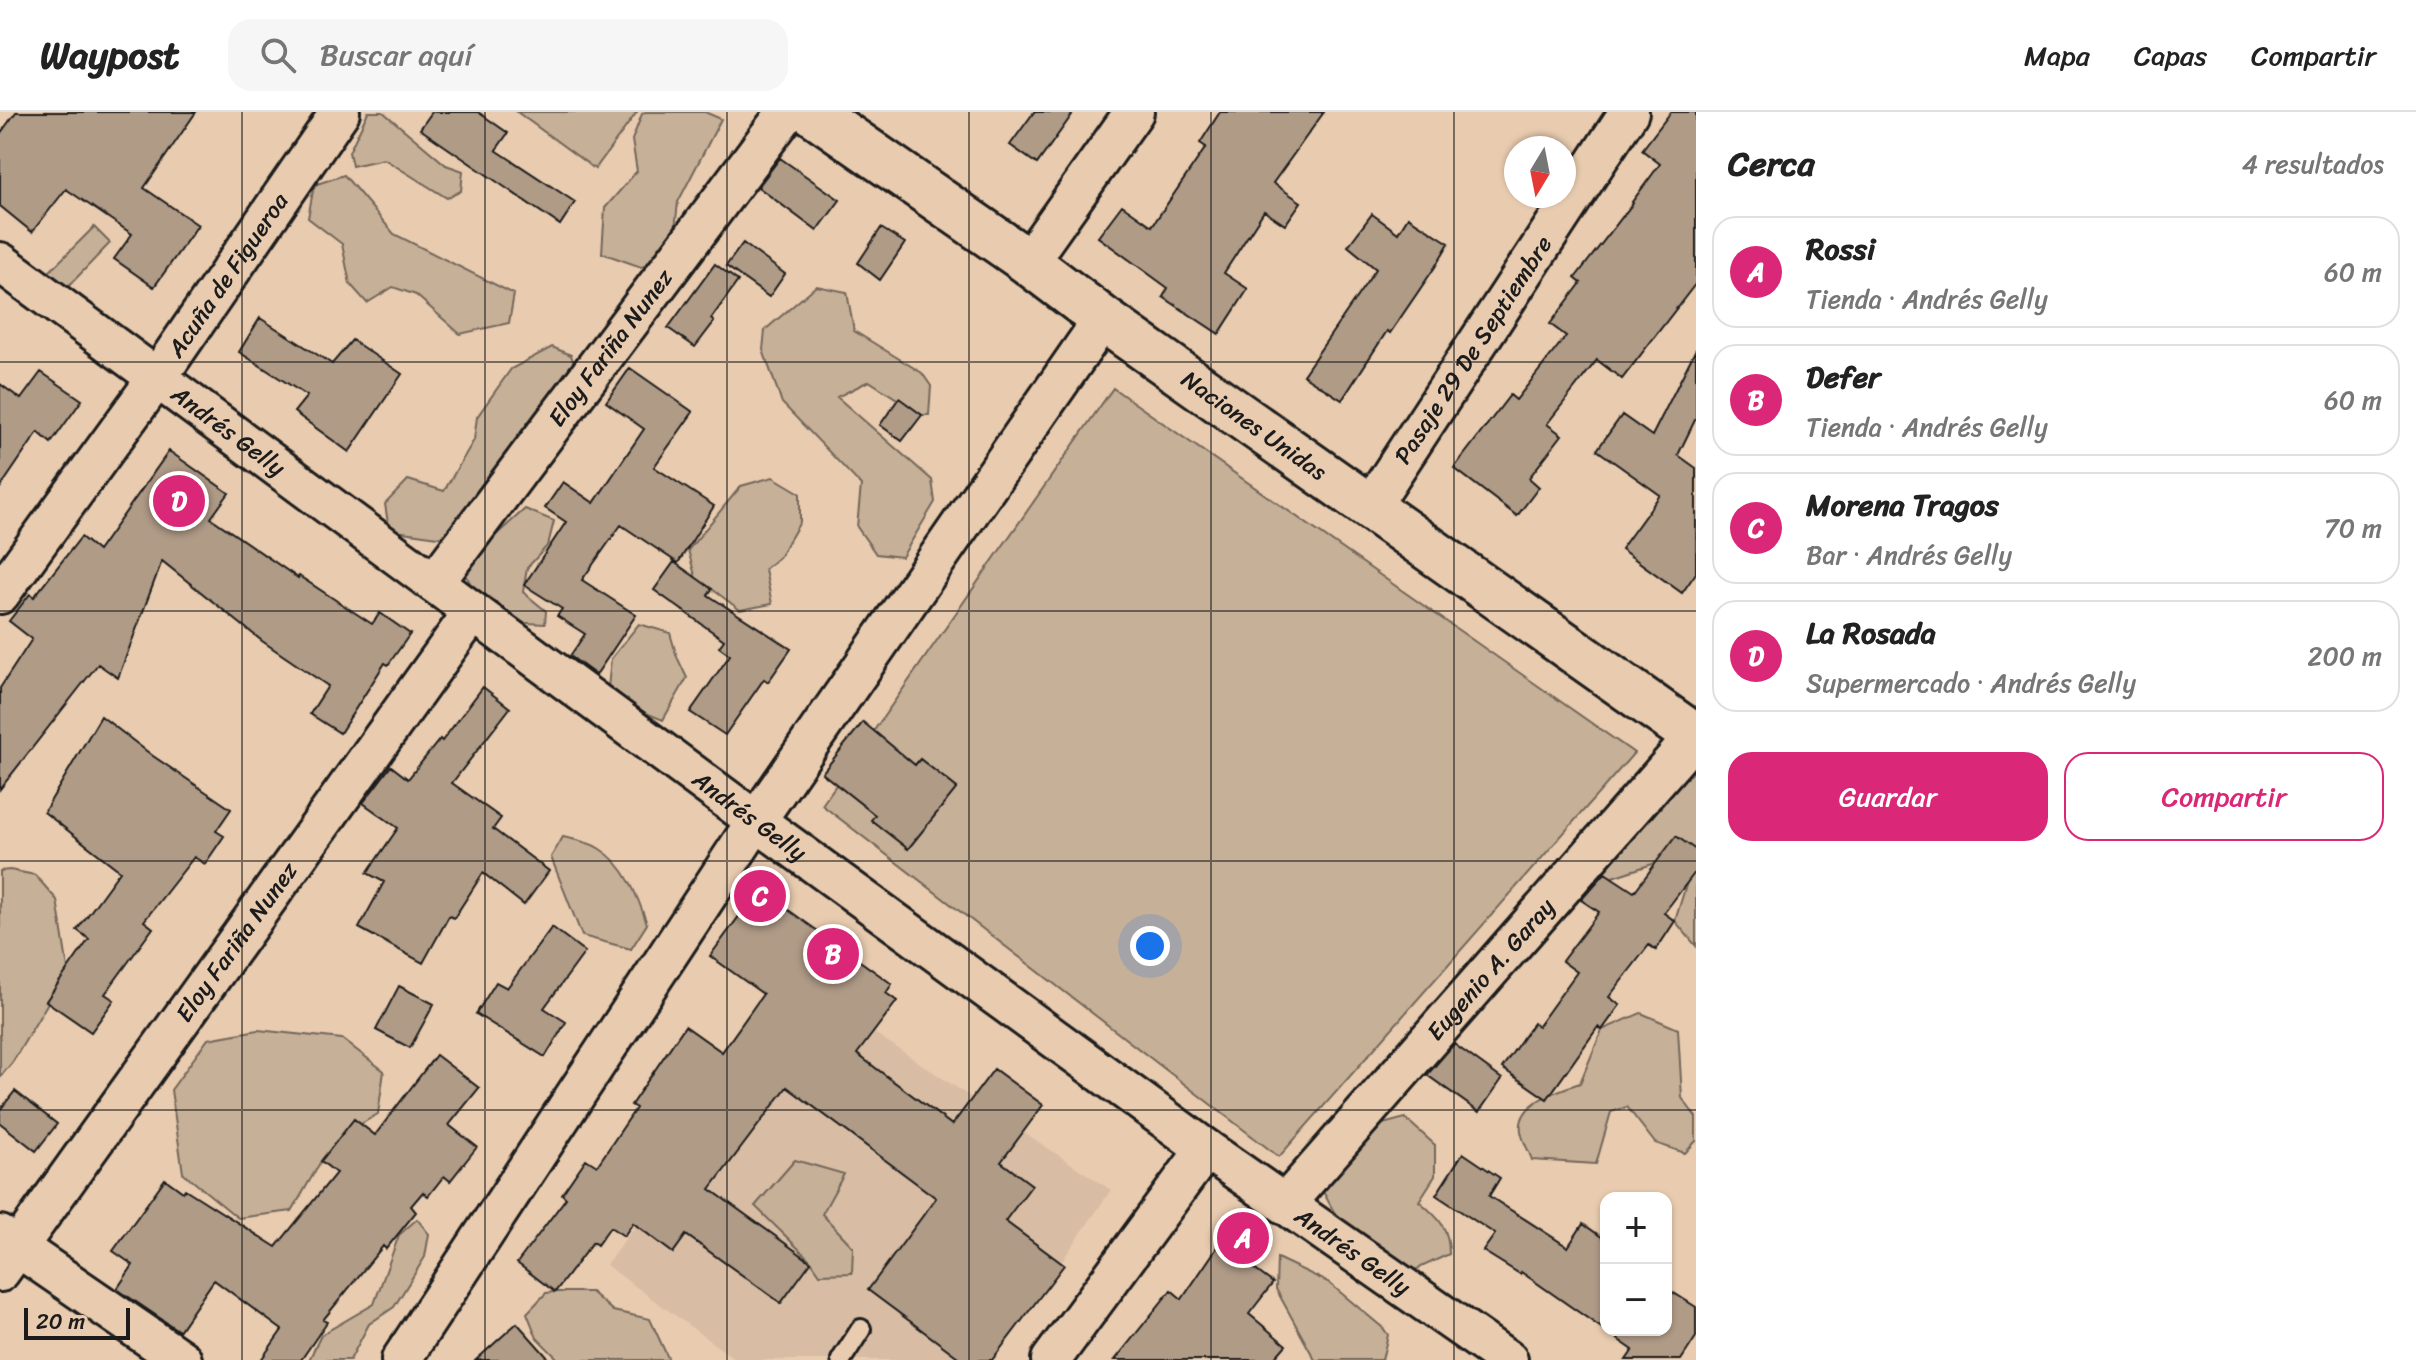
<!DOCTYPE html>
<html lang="es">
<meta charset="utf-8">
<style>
:root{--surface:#fff;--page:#f6f6f6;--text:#222;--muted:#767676;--line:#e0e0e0;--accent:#db2777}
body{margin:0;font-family:Sriracha,sans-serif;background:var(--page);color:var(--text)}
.controls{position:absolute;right:24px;bottom:24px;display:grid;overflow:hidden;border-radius:16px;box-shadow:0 2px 6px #0004}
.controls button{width:72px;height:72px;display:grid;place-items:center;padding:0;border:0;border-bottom:2px solid var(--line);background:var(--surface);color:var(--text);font:40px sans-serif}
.compass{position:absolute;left:1504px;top:24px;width:72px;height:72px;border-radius:50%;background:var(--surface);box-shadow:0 2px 6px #0004;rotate:190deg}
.scale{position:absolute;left:24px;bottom:20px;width:106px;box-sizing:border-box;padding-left:8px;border:4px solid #1c1c1c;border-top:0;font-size:22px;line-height:28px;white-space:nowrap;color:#1c1c1c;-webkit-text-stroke:6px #e9ccb0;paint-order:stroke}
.you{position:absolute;left:1150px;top:834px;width:28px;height:28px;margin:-20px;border:6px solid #fff;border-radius:50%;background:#1a73e8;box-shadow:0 0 0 12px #1a73e833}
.badge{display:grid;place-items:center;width:52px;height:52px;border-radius:50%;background:var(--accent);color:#fff;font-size:26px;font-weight:700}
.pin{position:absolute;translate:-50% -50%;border:4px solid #fff;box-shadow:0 2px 8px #0006}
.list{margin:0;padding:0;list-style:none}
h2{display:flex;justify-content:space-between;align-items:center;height:104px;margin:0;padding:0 32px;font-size:34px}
h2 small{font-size:26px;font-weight:400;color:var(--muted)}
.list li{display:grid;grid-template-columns:52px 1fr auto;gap:24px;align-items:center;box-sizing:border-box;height:112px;margin:0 16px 16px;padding:0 16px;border:2px solid var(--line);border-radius:24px}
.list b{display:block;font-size:30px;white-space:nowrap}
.list p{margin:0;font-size:26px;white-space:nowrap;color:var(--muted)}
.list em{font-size:26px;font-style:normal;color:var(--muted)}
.actions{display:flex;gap:16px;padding:24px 32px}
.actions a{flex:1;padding:18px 0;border:2px solid var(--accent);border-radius:24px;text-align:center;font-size:28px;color:var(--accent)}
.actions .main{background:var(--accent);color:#fff}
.icon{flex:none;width:44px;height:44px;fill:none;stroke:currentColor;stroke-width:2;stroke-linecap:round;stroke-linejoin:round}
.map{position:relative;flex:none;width:1696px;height:1248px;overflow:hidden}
header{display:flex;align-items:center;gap:48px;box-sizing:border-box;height:112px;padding:0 40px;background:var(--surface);border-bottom:2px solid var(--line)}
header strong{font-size:38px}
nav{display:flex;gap:44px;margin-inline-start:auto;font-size:28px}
.search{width:560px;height:72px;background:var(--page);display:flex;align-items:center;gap:20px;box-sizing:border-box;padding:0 28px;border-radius:24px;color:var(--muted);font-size:30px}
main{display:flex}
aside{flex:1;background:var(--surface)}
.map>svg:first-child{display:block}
.built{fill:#d8bda4}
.green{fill:#c7b098;stroke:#72665a;stroke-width:2}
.building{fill:#b09b87;stroke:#1c1c1c;stroke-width:2}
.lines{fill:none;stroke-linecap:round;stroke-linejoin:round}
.lane-casing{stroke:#1c1c1c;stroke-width:24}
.street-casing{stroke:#1c1c1c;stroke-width:44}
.secondary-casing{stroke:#1c1c1c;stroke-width:50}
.lane{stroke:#e9ccb0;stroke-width:18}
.street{stroke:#e9ccb0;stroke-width:38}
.secondary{stroke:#e9ccb0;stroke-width:44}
.grid{fill:none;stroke:#1c1c1c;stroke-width:2;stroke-opacity:0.55}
.labels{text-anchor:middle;stroke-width:8;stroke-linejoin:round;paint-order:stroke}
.street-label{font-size:24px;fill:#1c1c1c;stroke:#e9ccb0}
</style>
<header>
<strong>Waypost</strong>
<div class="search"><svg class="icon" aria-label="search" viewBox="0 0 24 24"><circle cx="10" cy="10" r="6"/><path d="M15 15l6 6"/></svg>Buscar aquí</div>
<nav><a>Mapa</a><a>Capas</a><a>Compartir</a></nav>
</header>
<main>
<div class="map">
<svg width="1696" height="1248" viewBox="0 0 1696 1248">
<rect width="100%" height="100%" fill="#e9ccb0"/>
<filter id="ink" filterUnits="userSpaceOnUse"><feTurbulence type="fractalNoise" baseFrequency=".0125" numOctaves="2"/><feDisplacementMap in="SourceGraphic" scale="16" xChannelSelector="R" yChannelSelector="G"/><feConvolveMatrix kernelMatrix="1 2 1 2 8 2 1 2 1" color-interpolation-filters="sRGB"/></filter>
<g filter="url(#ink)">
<path class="built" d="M 810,878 L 1111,1078 L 994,1248 L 736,1248 L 606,1153 Z"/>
<path class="green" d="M 368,0 L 383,0 L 446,53 L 463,59 L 461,79 L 447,86 L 384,47 L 352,54 L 349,40 Z
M 517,0 L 637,0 L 595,57 Z
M 645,0 L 705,0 L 721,7 L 678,90 L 675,117 L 655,151 L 641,155 L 602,141 L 605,96 L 637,59 L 632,28 L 642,2 Z
M 344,63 L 394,122 L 514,182 L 509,211 L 460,222 L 416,183 L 393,175 L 367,191 L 350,172 L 342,132 L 308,106 L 314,73 Z
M 94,115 L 110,131 L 65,178 L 45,164 Z
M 816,174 L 847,180 L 854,219 L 922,261 L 931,274 L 929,303 L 922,303 L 869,269 L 837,285 L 932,368 L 935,390 L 902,445 L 876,442 L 857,415 L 861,373 L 782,291 L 763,238 L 765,218 Z
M 552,235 L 571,243 L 583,281 L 445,426 L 389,418 L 385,392 L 408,368 L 444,379 L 474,328 L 477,305 L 511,257 Z
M 1113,276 L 1634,641 L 1279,1045 L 822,693 Z
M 773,365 L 800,381 L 800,410 L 780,444 L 765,457 L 772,492 L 740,498 L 712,477 L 696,467 L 688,438 L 741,374 Z
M 525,397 L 554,409 L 548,433 L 527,456 L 523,480 L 546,499 L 545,512 L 489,509 L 464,459 L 464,452 Z
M 639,512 L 670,521 L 677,545 L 687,566 L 663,608 L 607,585 L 611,547 Z
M 1694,660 L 1696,661 L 1696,738 L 1609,766 L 1601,758 L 1673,662 Z
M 563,725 C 575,728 590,730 600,737 C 626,753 638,785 647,812 L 631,837 L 582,824 L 551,745 Z
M 1696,755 L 1696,834 L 1675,809 L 1687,770 Z
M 10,758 L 35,763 L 57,788 L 68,857 L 12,951 L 0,965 L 0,759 Z
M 1641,901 L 1678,917 L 1682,986 L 1696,1005 L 1696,1029 L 1685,1041 L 1655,1031 L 1627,995 L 1611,1000 L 1596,1052 L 1532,1048 C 1529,1039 1522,1028 1521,1019 C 1517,990 1559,978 1580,971 L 1602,918 Z
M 258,918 L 342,927 L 384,959 L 378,1002 L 344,1022 L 321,1049 L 292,1099 L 238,1106 L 183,1061 L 171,978 L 208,927 Z
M 1405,1006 L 1435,1033 L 1435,1064 L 1419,1089 C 1439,1106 1449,1115 1449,1142 L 1413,1159 L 1379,1141 L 1334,1100 L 1319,1072 L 1361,1018 Z
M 795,1048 L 844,1062 L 822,1102 L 853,1135 L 852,1161 L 820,1162 L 811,1149 L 755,1094 Z
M 417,1107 L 429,1122 L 425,1145 L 394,1195 L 369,1212 L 350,1248 L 309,1248 L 321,1223 L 374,1192 L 399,1123 Z
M 1277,1146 L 1328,1170 L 1383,1216 L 1388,1223 L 1382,1248 L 1315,1248 L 1276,1177 Z
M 555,1180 L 591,1180 L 613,1199 L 650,1207 L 669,1248 L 559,1248 L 537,1226 L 527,1201 L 546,1181 Z"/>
<path class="building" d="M 16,0 L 196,0 L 144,76 L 198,113 L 154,175 L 114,147 L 132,122 L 66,77 L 32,120 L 0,94 L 0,22 Z
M 432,0 L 478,0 L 508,21 L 496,38 L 575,90 L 560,113 L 420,17 Z
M 1034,0 L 1074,0 L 1037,52 L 1010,33 Z
M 1220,0 L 1324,0 L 1273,71 L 1301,90 L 1285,113 L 1264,99 L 1224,161 L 1248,177 L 1219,222 L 1163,185 L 1168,176 L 1098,125 L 1122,93 L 1152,114 L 1206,35 L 1200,31 Z
M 1671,0 L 1696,0 L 1696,171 L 1622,267 L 1597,248 L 1547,312 L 1562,323 L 1529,366 L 1539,375 L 1517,404 L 1454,356 L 1510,283 L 1516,288 L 1566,224 L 1550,212 L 1581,171 L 1575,166 L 1633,91 L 1632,90 L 1660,52 L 1642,38 Z
M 780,46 L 840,88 L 817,119 L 758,75 Z
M 1372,102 L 1398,121 L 1408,105 L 1449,131 L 1435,155 L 1390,221 L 1387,219 L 1342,288 L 1303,263 L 1376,157 L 1348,134 Z
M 881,116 L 905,131 L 880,168 L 858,151 Z
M 743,131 L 785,162 L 769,185 L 726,154 Z
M 715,152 L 738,169 L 711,207 L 714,210 L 695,235 L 668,216 Z
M 260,206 L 332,252 L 352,228 L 402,262 L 349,340 L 294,300 L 307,284 L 239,240 Z
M 1696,237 L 1696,306 L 1678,343 L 1696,356 L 1696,461 L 1682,481 L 1621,437 L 1660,383 L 1597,338 L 1622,303 L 1652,324 Z
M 630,256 L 693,300 L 654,355 L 714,394 L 678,451 L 621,413 L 582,468 L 636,503 L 596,563 L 570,544 L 585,522 L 557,504 L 562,497 L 524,473 L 566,410 L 545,396 L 563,370 L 594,391 L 644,317 L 606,290 Z
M 41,260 L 82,288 L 51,331 L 38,320 L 0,376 L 0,272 L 21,287 Z
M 899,286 L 922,303 L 902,329 L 880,313 Z
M 169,339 L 229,381 L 211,406 L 298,466 L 299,464 L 372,512 L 380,501 L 410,522 L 388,553 L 385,551 L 340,621 L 310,602 L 328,574 L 262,529 L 162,449 L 118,566 L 98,552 L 0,677 L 0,576 L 32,527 L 9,509 L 30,482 L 34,485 L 81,425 L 98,439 Z
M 674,450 L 712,477 L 708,483 L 791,537 L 768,570 L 764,567 L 725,623 L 690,600 L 730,543 L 719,535 L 724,528 L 654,478 Z
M 483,575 L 510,596 L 452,671 L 501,706 L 493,717 L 549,759 L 524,793 L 483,761 L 454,806 L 449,804 L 423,851 L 359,816 L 384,770 L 367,761 L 398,716 L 363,691 L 391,654 L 408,667 L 440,627 L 442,629 Z
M 101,604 L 153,644 L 231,697 L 216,719 L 224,724 L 205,752 L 194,745 L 144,809 L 153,816 L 105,882 L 114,888 L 91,920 L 46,889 L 89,827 L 77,818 L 120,759 L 44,700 Z
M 863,610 L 915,653 L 920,647 L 957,676 L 908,737 L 871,708 L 875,703 L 822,661 Z
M 1676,724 L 1696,738 L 1696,759 L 1664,801 L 1675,809 L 1656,838 L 1649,833 L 1609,885 L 1620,893 L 1602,918 L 1598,915 L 1547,987 L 1502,956 L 1533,911 L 1538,914 L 1577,860 L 1562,849 L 1599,800 L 1581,788 L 1605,761 L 1634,780 Z
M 759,777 L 892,872 L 886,881 L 897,889 L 857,942 L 952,1013 L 994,957 L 1043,993 L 1001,1050 L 1032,1073 L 1005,1109 L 1064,1153 L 992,1248 L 962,1248 L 868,1178 L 936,1086 L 787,975 L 710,1077 L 811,1150 L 781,1191 L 686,1123 L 673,1141 L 633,1111 L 624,1124 L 610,1115 L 597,1133 L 593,1130 L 555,1180 L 517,1151 L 566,1086 L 562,1082 L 586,1047 L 597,1054 L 636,996 L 631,993 L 685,914 L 722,940 L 763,882 L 710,844 Z
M 552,815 L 585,840 L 544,896 L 566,910 L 545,945 L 476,902 L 496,870 L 507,876 Z
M 399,874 L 434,892 L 410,936 L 376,918 Z
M 1454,932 L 1502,967 L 1479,1000 L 1427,963 Z
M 436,943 L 479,976 L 449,1013 L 477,1035 L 450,1069 L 444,1064 L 428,1084 L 423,1080 L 411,1094 L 416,1100 L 386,1137 L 383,1134 L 323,1208 L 327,1210 L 301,1248 L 261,1248 L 282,1218 L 214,1168 L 179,1219 L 117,1177 L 133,1153 L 113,1139 L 165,1067 L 183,1080 L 185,1077 L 276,1135 L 336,1061 L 321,1049 L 354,1007 L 375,1023 Z
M 15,979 L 57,1012 L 36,1039 L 0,1011 L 0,998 Z
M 1463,1041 L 1500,1066 L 1489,1084 L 1568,1135 L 1583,1112 L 1606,1128 L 1606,1218 L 1666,1218 L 1666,1176 L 1696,1195 L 1696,1225 L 1681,1248 L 1626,1248 L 1633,1238 L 1521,1160 L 1520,1162 L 1483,1139 L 1495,1122 L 1436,1083 Z
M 1242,1099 L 1270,1119 L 1246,1151 L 1273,1171 L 1249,1202 L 1286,1233 L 1273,1248 L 1115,1248 L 1171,1178 L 1182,1187 Z
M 517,1211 L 550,1248 L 476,1248 Z"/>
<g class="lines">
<g class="lane-casing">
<path id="lane" d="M 841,1248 L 861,1217"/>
</g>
<g class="street-casing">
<g id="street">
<path id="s1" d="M 0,150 L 756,709 L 1206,1037 L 1508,1248"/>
<path d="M 1028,150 L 1134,0"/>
<path id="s2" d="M 1370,395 L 1629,0"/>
<path id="s3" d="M 434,471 L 787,0"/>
<path id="s4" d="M 0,482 L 157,266 L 340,0"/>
<path id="s5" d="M 1285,1092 L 1696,623"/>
<path d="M 0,1123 L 182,1248"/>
<path id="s6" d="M 0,1160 L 473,500"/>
<path d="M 401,1248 L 756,709 L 1103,207"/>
<path d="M 1051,1248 L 1206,1037"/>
</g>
</g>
<g class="secondary-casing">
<g id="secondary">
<path id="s7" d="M 812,0 L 1028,150 L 1103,207 L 1696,625"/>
</g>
</g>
<use href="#lane" class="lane"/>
<use href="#street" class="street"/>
<use href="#secondary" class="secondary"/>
</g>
</g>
<path class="grid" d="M 242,0 L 242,1248M 485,0 L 485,1248M 727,0 L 727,1248M 969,0 L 969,1248M 1211,0 L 1211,1248M 1454,0 L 1454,1248M 0,250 L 1696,250M 0,499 L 1696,499M 0,749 L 1696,749M 0,998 L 1696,998"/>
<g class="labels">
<g class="street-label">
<text dy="8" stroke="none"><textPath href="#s4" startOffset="392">Acuña de Figueroa</textPath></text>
<text dy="8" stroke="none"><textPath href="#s3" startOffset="294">Eloy Fariña Nunez</textPath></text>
<text dy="8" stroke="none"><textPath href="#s2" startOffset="188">Pasaje 29 De Septiembre</textPath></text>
<text dy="8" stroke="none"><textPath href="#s7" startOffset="542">Naciones Unidas</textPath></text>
<text dy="8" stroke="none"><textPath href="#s1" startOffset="284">Andrés Gelly</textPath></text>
<text dy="8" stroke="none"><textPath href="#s1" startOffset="932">Andrés Gelly</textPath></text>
<text dy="8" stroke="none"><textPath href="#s6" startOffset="406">Eloy Fariña Nunez</textPath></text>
<text dy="8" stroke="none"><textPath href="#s5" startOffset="312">Eugenio A. Garay</textPath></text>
<text dy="8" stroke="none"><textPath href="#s1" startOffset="1676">Andrés Gelly</textPath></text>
</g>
</g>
</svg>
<div class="controls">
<button>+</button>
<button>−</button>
</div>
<svg class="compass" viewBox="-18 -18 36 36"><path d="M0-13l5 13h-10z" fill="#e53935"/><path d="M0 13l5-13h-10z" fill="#767676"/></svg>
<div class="scale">20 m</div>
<div class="you"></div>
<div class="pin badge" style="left:1243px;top:1126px">A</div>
<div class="pin badge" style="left:833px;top:842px">B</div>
<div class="pin badge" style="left:760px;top:784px">C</div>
<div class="pin badge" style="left:179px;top:389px">D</div>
</div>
<aside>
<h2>Cerca<small>4 resultados</small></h2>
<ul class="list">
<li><span class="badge">A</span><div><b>Rossi</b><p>Tienda · Andrés Gelly</p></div><em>60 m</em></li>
<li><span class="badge">B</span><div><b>Defer</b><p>Tienda · Andrés Gelly</p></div><em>60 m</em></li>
<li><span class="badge">C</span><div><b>Morena Tragos</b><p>Bar · Andrés Gelly</p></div><em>70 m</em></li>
<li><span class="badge">D</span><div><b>La Rosada</b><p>Supermercado · Andrés Gelly</p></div><em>200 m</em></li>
</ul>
<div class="actions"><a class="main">Guardar</a><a>Compartir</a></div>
</aside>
</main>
